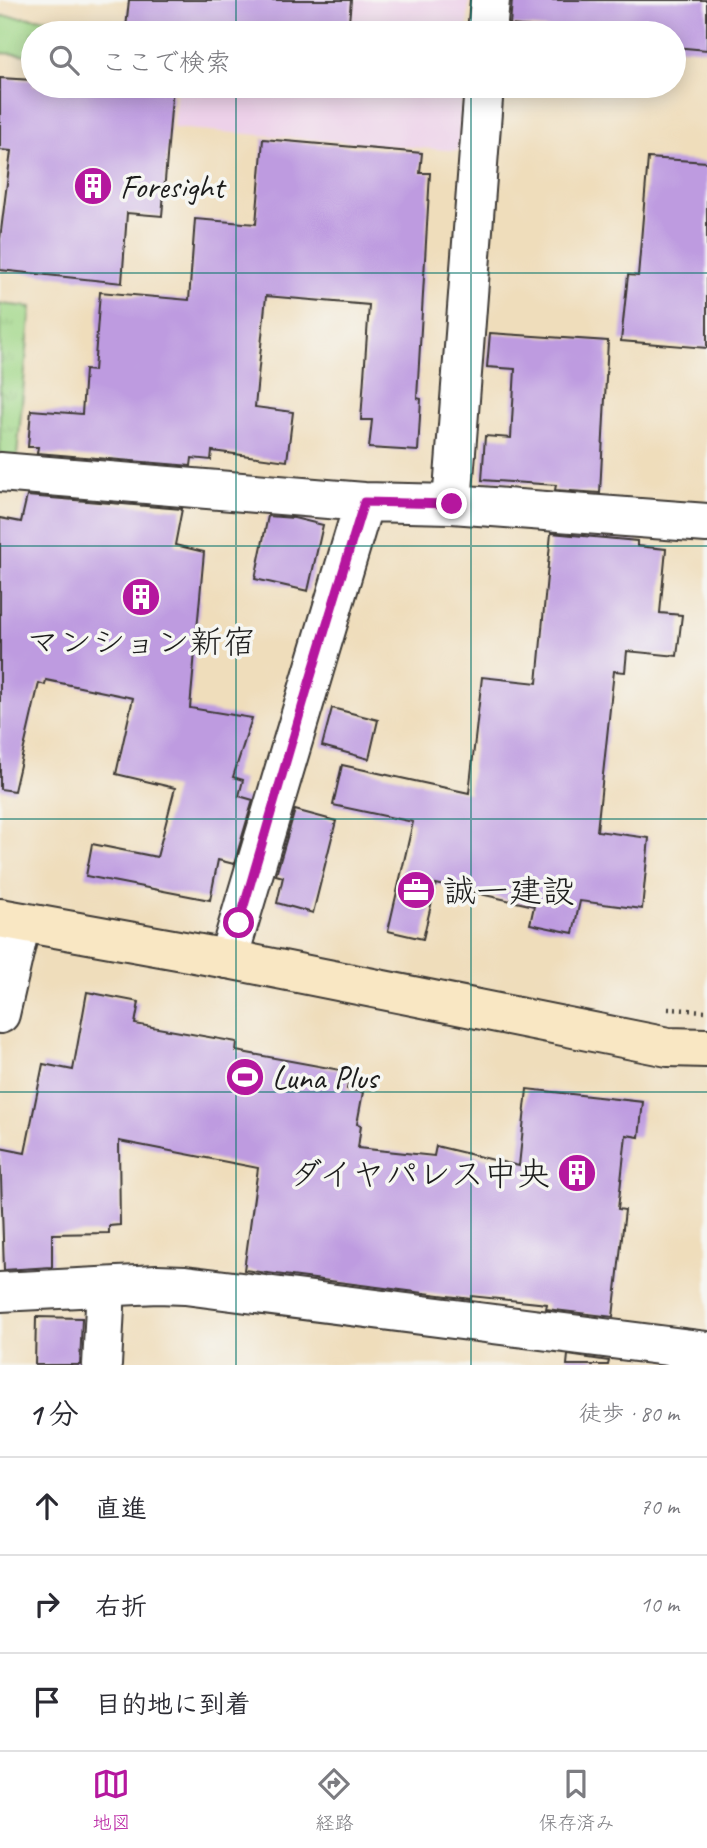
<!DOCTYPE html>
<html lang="ja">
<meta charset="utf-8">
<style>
:root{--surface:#fff;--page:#f2f2f3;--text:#2b2b33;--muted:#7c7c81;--line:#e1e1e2;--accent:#b5179e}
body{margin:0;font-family:Caveat,"Klee One",sans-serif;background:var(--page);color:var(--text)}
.stop{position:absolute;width:21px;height:21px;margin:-16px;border:5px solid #b5179e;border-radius:50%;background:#fff}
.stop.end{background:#b5179e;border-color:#fff;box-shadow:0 2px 7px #0008}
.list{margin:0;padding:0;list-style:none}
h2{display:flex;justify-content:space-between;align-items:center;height:91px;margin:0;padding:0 28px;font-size:30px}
h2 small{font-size:23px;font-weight:400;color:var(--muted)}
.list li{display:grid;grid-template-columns:46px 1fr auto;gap:21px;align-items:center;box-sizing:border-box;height:98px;padding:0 28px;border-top:2px solid var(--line)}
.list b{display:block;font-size:26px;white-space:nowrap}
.list em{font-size:23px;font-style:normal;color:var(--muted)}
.icon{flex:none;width:38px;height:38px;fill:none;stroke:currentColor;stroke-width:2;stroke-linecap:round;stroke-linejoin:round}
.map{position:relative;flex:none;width:707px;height:1365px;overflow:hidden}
.search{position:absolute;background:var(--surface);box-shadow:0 4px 18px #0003;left:21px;right:21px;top:21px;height:77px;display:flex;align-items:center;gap:18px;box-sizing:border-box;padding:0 24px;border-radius:38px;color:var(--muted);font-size:26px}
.sheet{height:385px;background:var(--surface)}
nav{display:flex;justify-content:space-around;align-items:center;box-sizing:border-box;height:98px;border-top:2px solid var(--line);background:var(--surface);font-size:19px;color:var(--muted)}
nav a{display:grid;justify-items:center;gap:4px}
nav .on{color:var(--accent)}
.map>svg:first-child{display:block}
.built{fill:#edd1e9}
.grass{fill:url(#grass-tufts);stroke:#5e7a52;stroke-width:2}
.garden{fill:#a1d788;stroke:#5e7a52;stroke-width:2}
.building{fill:#be9be0}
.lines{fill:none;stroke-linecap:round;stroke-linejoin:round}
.street-casing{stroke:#3c3934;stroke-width:42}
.secondary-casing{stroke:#3c3934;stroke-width:42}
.street{stroke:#fff;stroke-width:38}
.secondary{stroke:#f9e7c3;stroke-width:38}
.path-bridge{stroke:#3c3934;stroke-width:4.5;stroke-dasharray:2 5;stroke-linecap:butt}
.route{stroke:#b5179e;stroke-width:9}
.grid{fill:none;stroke:#0f766e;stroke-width:2;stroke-opacity:0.55}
.labels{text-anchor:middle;stroke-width:7;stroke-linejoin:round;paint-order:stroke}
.poi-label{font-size:33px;fill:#1c1c1c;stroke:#f6f6f2;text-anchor:start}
</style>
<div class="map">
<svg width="707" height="1365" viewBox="0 0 707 1365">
<defs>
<pattern id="grass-tufts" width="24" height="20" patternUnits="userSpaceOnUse" patternTransform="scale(1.75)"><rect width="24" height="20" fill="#a1d788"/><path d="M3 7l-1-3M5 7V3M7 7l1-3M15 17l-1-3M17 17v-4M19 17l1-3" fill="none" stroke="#8ab875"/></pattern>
</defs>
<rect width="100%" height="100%" fill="#f6f6f2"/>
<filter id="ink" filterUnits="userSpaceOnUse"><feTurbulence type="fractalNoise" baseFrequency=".0143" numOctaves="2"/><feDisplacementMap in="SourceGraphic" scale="14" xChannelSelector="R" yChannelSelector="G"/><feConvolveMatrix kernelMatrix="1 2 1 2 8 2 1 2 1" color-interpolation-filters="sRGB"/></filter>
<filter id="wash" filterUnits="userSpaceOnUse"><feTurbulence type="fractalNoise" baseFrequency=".00686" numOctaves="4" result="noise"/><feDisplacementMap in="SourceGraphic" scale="28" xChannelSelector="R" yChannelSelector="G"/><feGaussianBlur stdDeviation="1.57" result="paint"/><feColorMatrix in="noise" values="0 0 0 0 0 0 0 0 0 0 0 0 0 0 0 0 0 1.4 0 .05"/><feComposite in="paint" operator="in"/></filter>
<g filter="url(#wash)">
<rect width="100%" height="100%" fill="#efddbb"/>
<path class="built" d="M 185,0 L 469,0 L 467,33 L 182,33 Z
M 177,86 L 463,86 L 458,151 L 173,128 Z"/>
<path class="grass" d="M 0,304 L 31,307 L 17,456 L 0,454 Z"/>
<path class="garden" d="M 0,16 L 65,20 L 64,33 L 33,33 L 33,55 L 0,53 Z"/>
<g id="blocks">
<path class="building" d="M 129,0 L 351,0 L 348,33 L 101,33 L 102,26 L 126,28 Z
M 512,0 L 707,0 L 707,50 L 674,47 L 674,33 L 597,33 L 510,25 Z
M 0,78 L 33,80 L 33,86 L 173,86 L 162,216 L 127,213 L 122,283 L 0,270 L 0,239 L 11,151 L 0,150 Z
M 263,139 L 422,153 L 420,173 L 430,173 L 417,398 L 421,399 L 418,451 L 369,448 L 372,420 L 361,420 L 369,305 L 266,296 L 255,407 L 293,412 L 287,461 L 212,451 L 211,460 L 192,458 L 191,466 L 37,453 L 38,447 L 28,447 L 31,410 L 82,414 L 85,370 L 94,371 L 100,292 L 189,300 L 195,219 L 256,224 Z
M 648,158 L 707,162 L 707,348 L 621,341 L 628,275 L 638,276 Z
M 490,333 L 608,341 L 600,493 L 555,490 L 556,485 L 482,480 L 485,436 L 511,438 L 515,369 L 487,367 Z
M 27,496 L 182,509 L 175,545 L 204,552 L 190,708 L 252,718 L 233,777 L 243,780 L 239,796 L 253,800 L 234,864 L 218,860 L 210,900 L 86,876 L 92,844 L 157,857 L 175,788 L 116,774 L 133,698 L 46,680 L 45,685 L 39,683 L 14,791 L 0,789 L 0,518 L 21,522 Z
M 268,516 L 294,518 L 323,525 L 308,591 L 255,579 Z
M 551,533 L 637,541 L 637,546 L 666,549 L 660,613 L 682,615 L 677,656 L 627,651 L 625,672 L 614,671 L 597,831 L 649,838 L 642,909 L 580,901 L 573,933 L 530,924 L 534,906 L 436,884 L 423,939 L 388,931 L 413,822 L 333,805 L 342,765 L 469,793 L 482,677 L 537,683 Z
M 332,708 L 378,720 L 369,759 L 322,746 Z
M 295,810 L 336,821 L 313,913 L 277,903 L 283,877 L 276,875 Z
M 87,992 L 139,1002 L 135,1024 L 237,1042 L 236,1051 L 351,1072 L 347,1089 L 363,1092 L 357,1124 L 361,1125 L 358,1148 L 434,1156 L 436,1146 L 519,1166 L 527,1089 L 643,1102 L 639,1137 L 626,1135 L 618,1209 L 625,1210 L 613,1317 L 546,1309 L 547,1304 L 471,1296 L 471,1299 L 244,1270 L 258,1168 L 119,1141 L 120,1225 L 109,1226 L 109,1233 L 52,1234 L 52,1267 L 4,1270 L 0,1148 L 25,1153 L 43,1064 L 73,1070 Z
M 36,1317 L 82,1318 L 80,1365 L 35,1365 Z
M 568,1355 L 609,1361 L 608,1365 L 567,1365 Z"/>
</g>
</g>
<g filter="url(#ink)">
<use href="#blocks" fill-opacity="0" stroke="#3c3934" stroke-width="2"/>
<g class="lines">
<g class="street-casing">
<path id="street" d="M 487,33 L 490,0
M 0,472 L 364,502 L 452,504 L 707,523
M 452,504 L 484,86
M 228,959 L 364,502
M 0,1014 L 21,922
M 0,1292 L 157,1284 L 185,1285 L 707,1351
M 102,1365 L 106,1287"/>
</g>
<g class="secondary-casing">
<path id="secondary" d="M 0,918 L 228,959 L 668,1047 L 707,1048"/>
</g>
<use href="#street" class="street"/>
<use href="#secondary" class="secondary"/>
<path class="path-bridge" d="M 668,1009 L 707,1011"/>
</g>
</g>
<g class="lines" filter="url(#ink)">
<path class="route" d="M 239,923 L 309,683 L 364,502 L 452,504"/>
</g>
<path class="grid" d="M 236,0 L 236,33M 471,0 L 471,33M 236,86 L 236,1365M 471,86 L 471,1365M 0,273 L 707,273M 0,546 L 707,546M 0,819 L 707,819M 0,1092 L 707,1092"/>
<defs>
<g id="building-disc" transform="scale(2.0125)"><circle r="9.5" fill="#b5179e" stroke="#f6f6f2"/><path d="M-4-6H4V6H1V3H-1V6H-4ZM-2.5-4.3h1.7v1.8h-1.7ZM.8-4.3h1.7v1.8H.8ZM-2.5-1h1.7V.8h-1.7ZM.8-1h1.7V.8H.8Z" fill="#fff"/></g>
<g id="office-disc" transform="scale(2.0125)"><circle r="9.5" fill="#b5179e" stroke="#f6f6f2"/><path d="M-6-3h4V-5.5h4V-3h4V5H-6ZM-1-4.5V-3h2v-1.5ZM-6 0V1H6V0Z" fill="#fff"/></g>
<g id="stadium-disc" transform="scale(2.0125)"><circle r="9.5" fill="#b5179e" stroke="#f6f6f2"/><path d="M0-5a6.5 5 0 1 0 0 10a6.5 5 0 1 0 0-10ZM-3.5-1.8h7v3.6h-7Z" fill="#fff"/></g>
</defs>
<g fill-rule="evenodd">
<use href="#building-disc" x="93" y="186"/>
<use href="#building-disc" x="141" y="597"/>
<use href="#office-disc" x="416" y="890"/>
<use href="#stadium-disc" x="245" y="1077"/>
<use href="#building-disc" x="577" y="1173"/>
</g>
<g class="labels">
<g class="poi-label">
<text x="120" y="198">Foresight</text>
<text x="141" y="653" text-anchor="middle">マンション新宿</text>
<text x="443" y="902">誠一建設</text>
<text x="272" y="1089">Luna Plus</text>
<text x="550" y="1185" text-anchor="end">ダイヤパレス中央</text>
</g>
</g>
</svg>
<div class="stop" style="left:239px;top:923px"></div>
<div class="stop end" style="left:452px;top:504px"></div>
<div class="search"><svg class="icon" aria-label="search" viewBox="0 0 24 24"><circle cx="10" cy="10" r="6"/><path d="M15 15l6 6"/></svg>ここで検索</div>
</div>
<section class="sheet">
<h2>1 分<small>徒歩 · 80 m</small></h2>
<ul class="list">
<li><svg class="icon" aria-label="ahead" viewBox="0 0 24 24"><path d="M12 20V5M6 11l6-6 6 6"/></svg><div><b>直進</b></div><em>70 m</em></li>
<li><svg class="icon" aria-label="right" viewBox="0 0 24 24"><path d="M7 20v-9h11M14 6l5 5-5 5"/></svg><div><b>右折</b></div><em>10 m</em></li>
<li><svg class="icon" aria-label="arrive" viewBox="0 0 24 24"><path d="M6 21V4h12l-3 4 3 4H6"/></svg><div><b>目的地に到着</b></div></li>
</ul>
</section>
<nav>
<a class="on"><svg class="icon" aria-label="map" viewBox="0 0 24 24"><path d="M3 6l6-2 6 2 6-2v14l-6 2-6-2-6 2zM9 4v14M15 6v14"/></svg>地図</a>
<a><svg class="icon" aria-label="directions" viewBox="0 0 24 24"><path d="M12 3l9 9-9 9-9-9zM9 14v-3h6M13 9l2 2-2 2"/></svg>経路</a>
<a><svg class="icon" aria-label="saved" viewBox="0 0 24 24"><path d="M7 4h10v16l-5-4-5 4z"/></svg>保存済み</a>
</nav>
